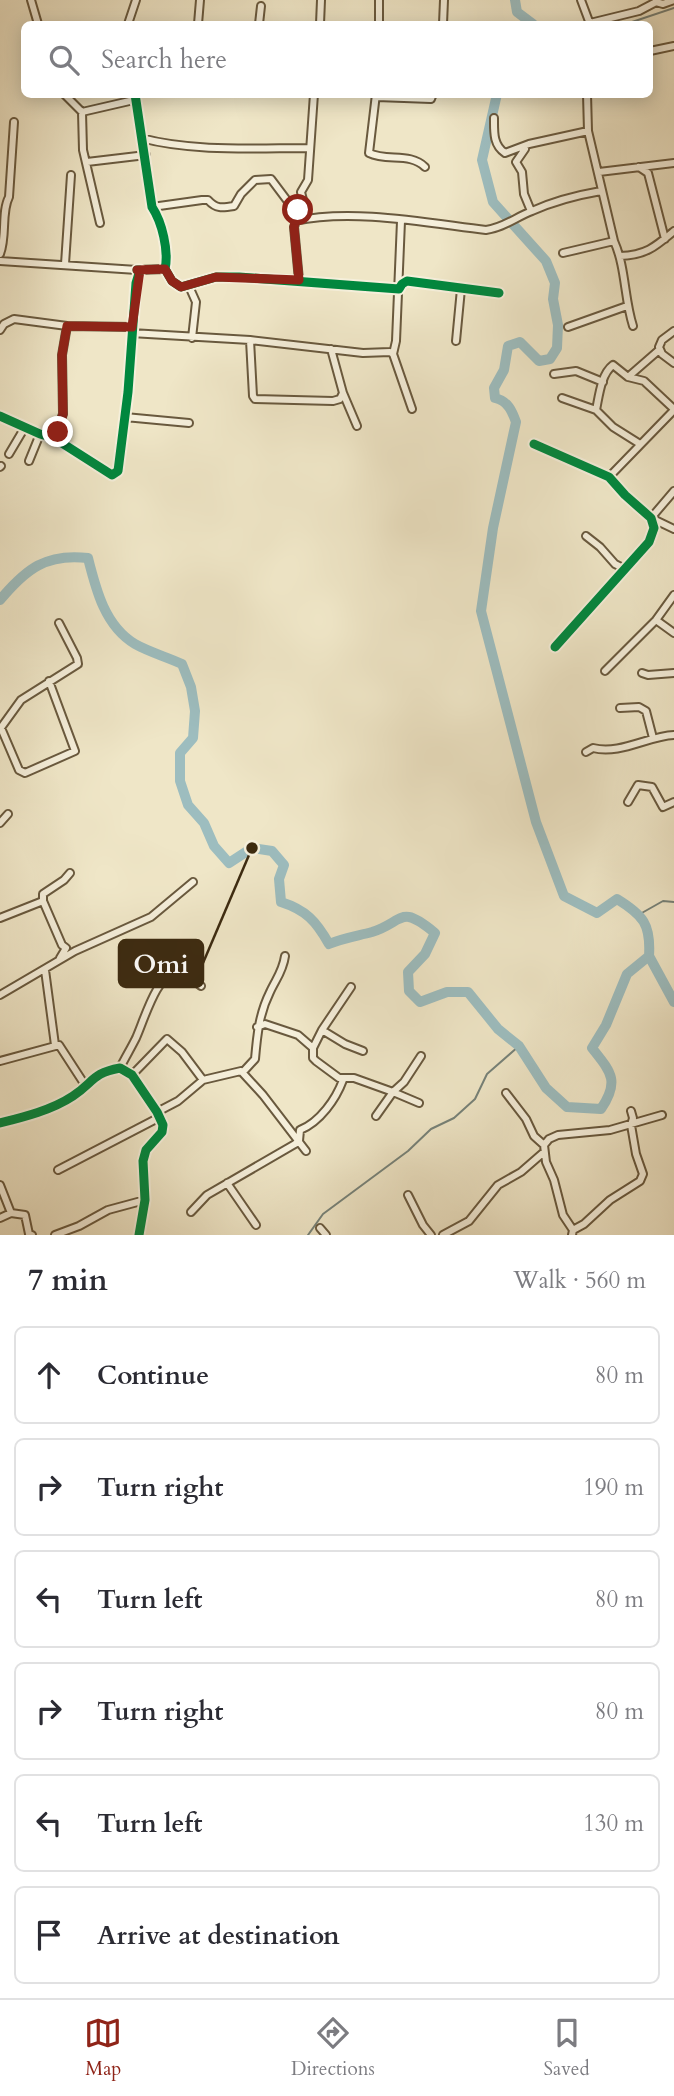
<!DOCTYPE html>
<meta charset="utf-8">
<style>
:root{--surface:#fff;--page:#f7f7f7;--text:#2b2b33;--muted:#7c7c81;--line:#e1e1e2;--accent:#8f2418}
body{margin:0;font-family:Cardo,serif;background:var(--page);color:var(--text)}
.stop{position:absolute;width:21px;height:21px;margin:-16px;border:5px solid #8f2418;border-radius:50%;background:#fff}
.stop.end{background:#8f2418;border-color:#fff;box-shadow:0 2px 7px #0008}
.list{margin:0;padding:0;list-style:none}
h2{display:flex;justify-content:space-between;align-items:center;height:91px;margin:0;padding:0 28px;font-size:30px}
h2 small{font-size:23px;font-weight:400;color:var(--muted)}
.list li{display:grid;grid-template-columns:46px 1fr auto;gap:21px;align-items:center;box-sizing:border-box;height:98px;margin:0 14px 14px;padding:0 14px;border:2px solid var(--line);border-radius:10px}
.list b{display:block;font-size:26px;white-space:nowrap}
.list em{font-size:23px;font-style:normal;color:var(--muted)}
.icon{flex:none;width:38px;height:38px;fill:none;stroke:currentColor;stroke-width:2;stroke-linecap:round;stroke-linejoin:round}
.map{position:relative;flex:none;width:674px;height:1235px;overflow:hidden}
.search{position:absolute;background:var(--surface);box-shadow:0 4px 18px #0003;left:21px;right:21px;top:21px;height:77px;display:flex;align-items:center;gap:18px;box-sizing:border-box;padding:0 24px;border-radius:10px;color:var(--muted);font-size:26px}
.sheet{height:763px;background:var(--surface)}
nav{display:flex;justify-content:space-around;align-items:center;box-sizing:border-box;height:98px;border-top:2px solid var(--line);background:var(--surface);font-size:19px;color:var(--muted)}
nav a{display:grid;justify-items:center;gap:4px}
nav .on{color:var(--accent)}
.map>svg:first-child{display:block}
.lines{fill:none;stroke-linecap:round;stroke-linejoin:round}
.stream{stroke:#768279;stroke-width:2}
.river{stroke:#9dbdbf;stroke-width:10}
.street-casing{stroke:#69593e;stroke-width:10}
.street{stroke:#f5efdb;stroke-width:6}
.cycleway-casing{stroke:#f5efdb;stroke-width:13}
.cycleway{stroke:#00873e;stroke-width:9}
.route{stroke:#8f2418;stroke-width:9}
.leader{fill:none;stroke:#3c2a10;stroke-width:2.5}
.callout-dot{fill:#3c2a10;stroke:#f5efdb;stroke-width:2.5}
.callout{fill:#3c2a10;stroke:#3c2a10;stroke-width:2.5}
.callout-label{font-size:26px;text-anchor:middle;font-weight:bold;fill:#fff}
</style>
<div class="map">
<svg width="674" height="1235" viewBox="0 0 674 1235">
<rect width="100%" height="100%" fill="#efe6c7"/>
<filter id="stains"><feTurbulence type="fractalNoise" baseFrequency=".00286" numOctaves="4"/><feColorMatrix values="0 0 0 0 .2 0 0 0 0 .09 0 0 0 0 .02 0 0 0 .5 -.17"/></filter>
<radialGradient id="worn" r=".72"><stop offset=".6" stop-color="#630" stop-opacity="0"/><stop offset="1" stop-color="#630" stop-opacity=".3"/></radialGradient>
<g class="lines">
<path class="stream" d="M 626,24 L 674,8
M 640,914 L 663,901 L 674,902
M 308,1235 L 323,1214 L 408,1151 L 431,1129 L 454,1118 L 475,1099 L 487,1074 L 519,1046"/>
<path class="river" d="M 515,0 L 517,12 L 533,24
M 497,94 L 482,160 L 493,202 L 546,261 L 555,283 L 553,299 L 558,325 L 557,348 L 550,359 L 539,361 L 520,342 L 508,346 L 504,370 L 494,388 L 495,398 C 508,401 512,411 516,422 L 493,528 L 481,611 L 536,822 L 564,896 L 597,913 L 617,899 C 643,915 651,924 649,956
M 0,600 C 26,569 46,553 88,558 C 96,590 105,626 135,644 C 149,652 167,657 182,664 L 191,687 L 195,711 L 193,738 L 180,753 L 180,781 L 188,805 L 204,823 L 214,846 L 229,863 L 252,848 L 272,851 L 284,865 L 279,879 L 281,902 C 306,910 316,921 329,944 C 343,938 357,936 372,932 C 404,922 399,903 435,933 L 425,954 L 408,972 L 409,991 L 420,1002 L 447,992 L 468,992 L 498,1029 L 519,1046 L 546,1088 L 567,1107 L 601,1109 C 620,1081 611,1072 592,1048 L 606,1025 L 627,974 L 649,956 L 674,1002"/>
<g class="street-casing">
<path id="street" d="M 31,0 L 38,24
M 581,0 L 590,24
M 590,23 L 639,11 L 656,2 L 663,4 L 674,0
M 128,24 L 136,0
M 198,24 L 200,0
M 259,24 L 261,6
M 320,24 L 321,0
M 379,24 L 379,0
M 443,24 L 444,0
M 650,51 L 674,46
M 64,94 L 82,112 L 83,150 L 100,223
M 135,94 L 152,207 C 162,222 169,251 165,269 L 172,281 L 181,287 L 216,277 L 239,277 L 399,289 L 402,284 L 407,281 L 499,293
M 376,94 L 369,153 C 387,162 410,152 425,167
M 587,94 L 588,131 L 614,241 C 626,268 624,298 633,326
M 377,97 L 431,99 L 433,94
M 82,112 L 134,100
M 494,118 C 494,132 493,145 505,153 L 529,144 L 588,131
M 141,138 C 193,152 255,148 309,148
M 525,149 L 516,162 L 522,172 L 524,194 L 531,211
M 87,162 L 146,155
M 639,167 L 648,173 L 665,239
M 599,172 L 674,163
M 152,207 L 202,200 L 208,200 C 216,209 222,208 234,206 L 241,194 L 255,180 L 271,179 L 289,203 L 298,210
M 295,221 C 352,208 428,223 486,230 C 503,228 516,217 532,211 C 554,201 578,195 601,191
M 563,253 L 614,241
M 0,254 C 7,236 1,212 9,197 L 14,122
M 620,256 C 646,255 655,247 674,231
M 0,261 L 137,270 L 165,269
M 65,264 L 71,175
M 299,280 L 294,227 L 303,200 L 301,192 L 308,180 L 314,94
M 188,284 L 196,302 L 192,338
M 568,327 L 627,306
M 0,330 L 4,324 L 14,319 L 67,326 L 132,327
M 674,331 L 662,340 L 659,347 L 662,354 L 674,363
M 131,333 L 250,340 L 363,353 L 390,352 L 393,354 L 412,409
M 250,340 L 253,396 L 255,399 L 333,401 L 340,399 L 343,393 L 331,349
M 456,341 L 461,289
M 393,354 L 396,341 L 401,221
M 554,374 L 576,371 L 603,382
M 628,377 L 659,350
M 343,393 L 357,426
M 562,398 L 596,410
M 0,416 L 40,434 L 54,438 L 112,475 L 118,471 L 128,392 L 136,283 L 140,270 L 137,270
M 125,417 L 189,423
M 54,438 L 63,414 L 62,355 L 67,326
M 534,444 L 609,477 L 625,495 L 651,518 L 654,528 L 649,542 L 555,647
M 640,444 L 613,427 L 596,410 C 599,396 601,374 613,365 L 628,377 L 644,381 L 674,409
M 9,454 L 25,427
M 29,461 L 40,434
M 0,467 L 1,466
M 609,477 L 674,410
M 674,491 L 651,518 L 674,529
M 586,536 L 600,547 L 615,564 L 623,568
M 656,620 L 674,633
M 605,671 L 656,620 L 674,595
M 642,673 L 648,675 L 674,673
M 620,708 L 639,707 L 646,711 L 653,738
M 1,728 L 19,770 L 25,773 L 75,751 L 49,681
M 0,729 L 21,700 L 78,664 L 77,658 L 59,623
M 586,752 L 593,748 C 620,755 648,736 674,735
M 628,802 L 638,785 L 652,787 L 663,807 L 674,802
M 0,823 L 8,814
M 43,901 L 62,945 L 66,948 L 60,958
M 0,918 L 43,901 L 43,894 L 64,880 L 70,873
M 45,970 L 55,1045
M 0,995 L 75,951 L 151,917 L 193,882
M 257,1027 L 265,1024 L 298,1035 L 313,1048 L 313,1058 L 316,1061 L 339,1078 L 354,1078 L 393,1092 L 376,1116
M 322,1030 L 345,1044 L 363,1051
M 313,1048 L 322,1030 L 351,987
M 0,1061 L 59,1045 L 85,1085
M 120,1068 C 125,1058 131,1048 136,1038 C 145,1018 156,975 179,969 L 201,986
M 243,1072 L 255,1059 C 257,1036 259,1014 270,992 C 276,979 283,971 285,956
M 132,1075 L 167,1039 L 182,1052 L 203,1080
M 506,1093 L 526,1119 L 534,1136 L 544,1145 L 546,1162 L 554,1180 L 563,1215 L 573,1230 L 572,1235
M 419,1103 L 393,1092 L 404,1082 L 421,1056
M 157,1112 L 178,1101 L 203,1080 L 241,1071 L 263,1095 L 306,1151
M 0,1123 C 24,1117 52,1110 73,1096 C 94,1082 92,1073 120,1068 L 132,1075 L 157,1112 L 163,1125 L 162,1132 L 146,1150 L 143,1161 L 145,1200 L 139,1235
M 544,1145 L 549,1139 L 558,1135 L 610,1130 L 662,1115
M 58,1170 L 160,1117
M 227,1183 L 256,1225
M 0,1185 L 11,1213
M 408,1195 L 423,1225 L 431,1235
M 191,1212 L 207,1195 L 295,1144 L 299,1141 L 300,1130 C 320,1122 336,1099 343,1080
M 0,1218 L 11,1213 L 25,1215 L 29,1234 L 32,1235
M 320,1228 L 326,1235
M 573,1230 L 584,1224 L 610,1200 L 640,1181 L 643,1174 L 636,1154 L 631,1125 L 633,1118 L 631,1111
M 55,1235 L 79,1226 L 108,1210 L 145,1200
M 443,1235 L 469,1221 L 498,1185 L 521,1172 L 544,1152"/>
</g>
<use href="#street" class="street"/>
<g class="cycleway-casing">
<path id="cycleway" d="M 135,94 L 152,207 C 162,222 169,251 165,269 L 172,281 L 181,287 L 216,277 L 239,277 L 399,289 L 402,284 L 407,281 L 499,293
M 0,416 L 40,434 L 54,438 L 112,475 L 118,471 L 128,392 L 136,283 L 140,270 L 137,270
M 534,444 L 609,477 L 625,495 L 651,518 L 654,528 L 649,542 L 555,647
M 0,1123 C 24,1117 52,1110 73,1096 C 94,1082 92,1073 120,1068 L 132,1075 L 157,1112 L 163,1125 L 162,1132 L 146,1150 L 143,1161 L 145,1200 L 139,1235"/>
</g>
<use href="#cycleway" class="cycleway"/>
</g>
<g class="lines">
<path class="route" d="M 58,432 L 63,414 L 62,355 L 67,326 L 132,327 L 140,270 L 137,270 L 165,269 L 172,281 L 181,287 L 216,277 L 299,280 L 294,227 L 298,210"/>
</g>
<path class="leader" d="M252 848L203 963"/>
<circle class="callout-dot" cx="252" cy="848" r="7"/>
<rect class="callout" x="119" y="940" width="84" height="47" rx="7"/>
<g class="callout-label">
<text x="161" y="973">Omi</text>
</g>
<rect width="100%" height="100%" filter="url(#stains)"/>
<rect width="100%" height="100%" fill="url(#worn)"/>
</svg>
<div class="stop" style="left:298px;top:210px"></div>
<div class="stop end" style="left:58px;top:432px"></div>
<div class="search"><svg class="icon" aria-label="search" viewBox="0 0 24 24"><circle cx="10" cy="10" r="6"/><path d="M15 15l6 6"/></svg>Search here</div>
</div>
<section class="sheet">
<h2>7 min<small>Walk · 560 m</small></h2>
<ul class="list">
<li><svg class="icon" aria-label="ahead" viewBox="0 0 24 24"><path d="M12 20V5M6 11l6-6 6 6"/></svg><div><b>Continue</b></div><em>80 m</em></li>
<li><svg class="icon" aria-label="right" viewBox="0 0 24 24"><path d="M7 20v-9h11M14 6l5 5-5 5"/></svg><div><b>Turn right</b></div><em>190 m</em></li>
<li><svg class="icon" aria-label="left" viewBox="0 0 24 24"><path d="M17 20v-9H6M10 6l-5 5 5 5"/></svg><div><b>Turn left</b></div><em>80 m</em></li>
<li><svg class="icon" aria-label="right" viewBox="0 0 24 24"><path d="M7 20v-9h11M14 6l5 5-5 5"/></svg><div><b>Turn right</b></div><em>80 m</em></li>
<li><svg class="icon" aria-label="left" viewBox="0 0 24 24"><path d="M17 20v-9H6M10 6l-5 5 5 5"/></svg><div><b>Turn left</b></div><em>130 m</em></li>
<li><svg class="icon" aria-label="arrive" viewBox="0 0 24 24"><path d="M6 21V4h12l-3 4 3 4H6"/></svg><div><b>Arrive at destination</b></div></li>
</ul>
</section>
<nav>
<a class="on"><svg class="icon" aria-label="map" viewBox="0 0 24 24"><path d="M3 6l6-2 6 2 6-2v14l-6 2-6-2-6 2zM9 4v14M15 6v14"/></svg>Map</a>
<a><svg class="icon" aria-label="directions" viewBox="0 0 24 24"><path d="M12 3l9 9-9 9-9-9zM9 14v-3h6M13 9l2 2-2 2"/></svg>Directions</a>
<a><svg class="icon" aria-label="saved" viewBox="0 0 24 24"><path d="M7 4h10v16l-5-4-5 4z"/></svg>Saved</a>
</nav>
